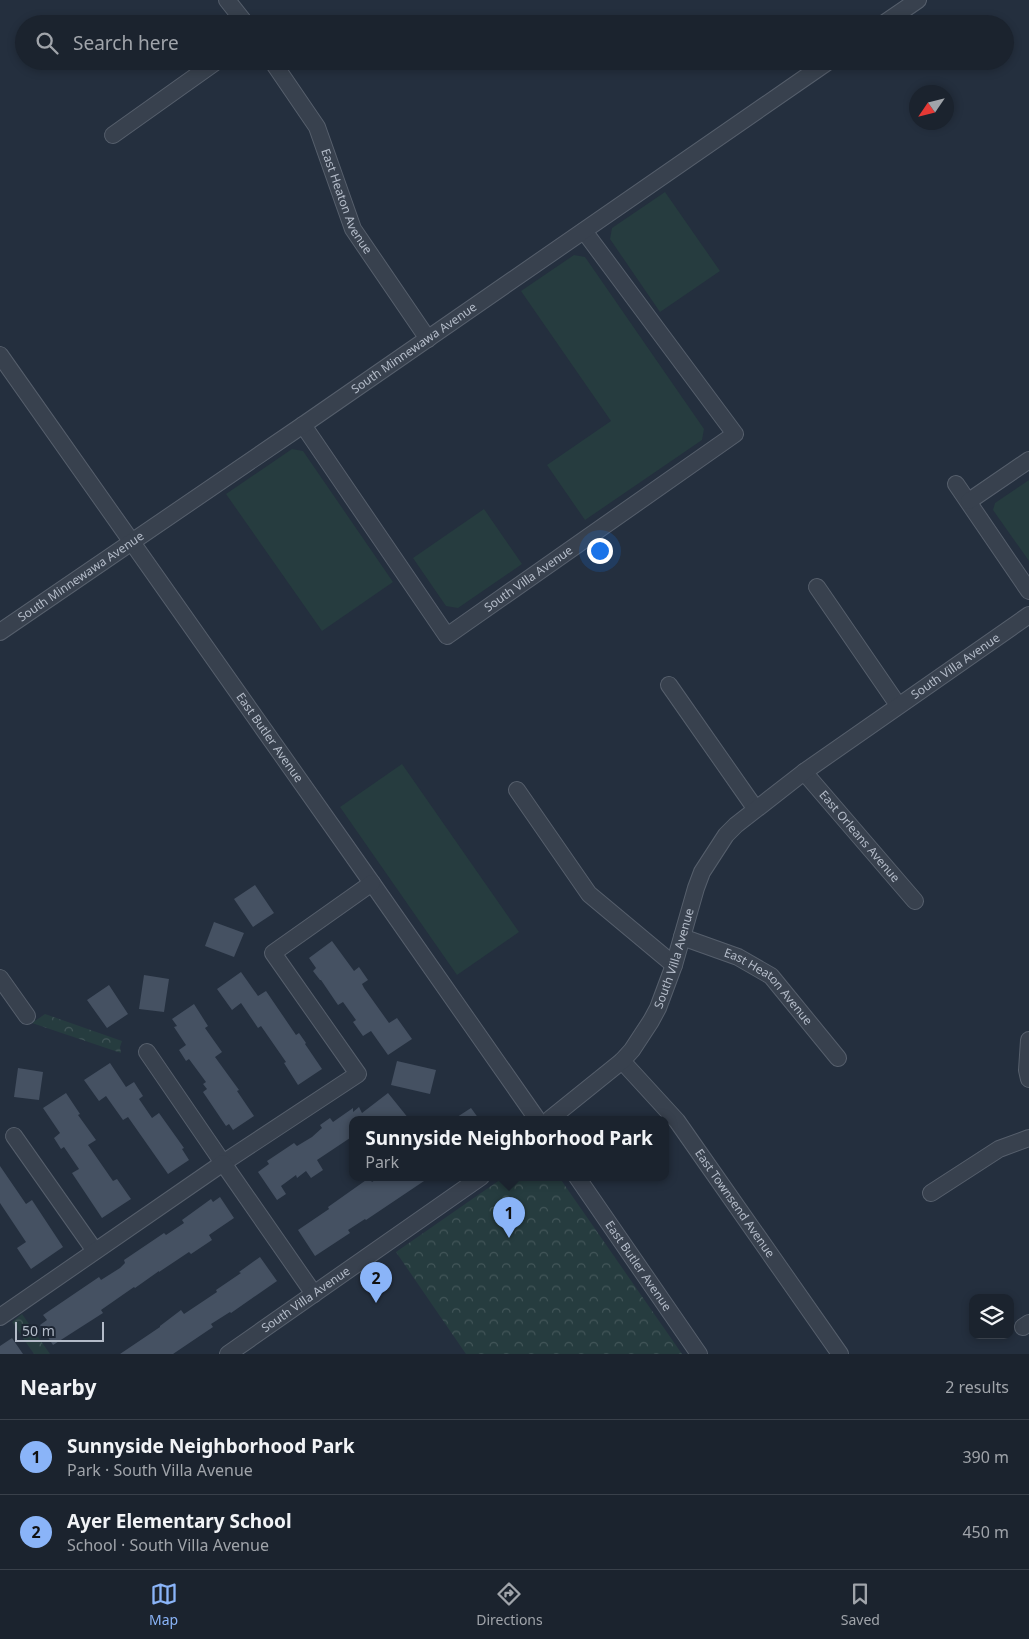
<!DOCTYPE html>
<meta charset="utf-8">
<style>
:root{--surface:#1b232e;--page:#242b36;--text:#f1f3f6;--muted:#a0a4aa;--line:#39404a;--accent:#8ab4f8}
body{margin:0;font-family:"Noto Sans",sans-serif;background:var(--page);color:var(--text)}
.controls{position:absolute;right:15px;bottom:15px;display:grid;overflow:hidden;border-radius:10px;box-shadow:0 2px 8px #0003}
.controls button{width:45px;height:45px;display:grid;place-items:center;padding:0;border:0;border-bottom:1px solid var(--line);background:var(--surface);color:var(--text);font:25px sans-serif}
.compass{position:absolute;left:909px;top:85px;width:45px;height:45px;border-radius:50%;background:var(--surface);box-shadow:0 2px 8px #0003;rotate:235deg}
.scale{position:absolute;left:15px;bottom:12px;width:89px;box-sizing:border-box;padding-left:5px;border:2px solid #b4bcc9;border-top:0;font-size:14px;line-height:18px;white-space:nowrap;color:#b4bcc9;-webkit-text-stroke:4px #1d2633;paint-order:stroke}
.you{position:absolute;left:599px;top:550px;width:18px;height:18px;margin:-12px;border:4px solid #fff;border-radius:50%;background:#1a73e8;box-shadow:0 0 0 8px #1a73e833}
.badge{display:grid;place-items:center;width:32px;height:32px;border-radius:50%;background:var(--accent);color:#111;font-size:16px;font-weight:700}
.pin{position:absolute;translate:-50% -41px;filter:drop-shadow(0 1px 2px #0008)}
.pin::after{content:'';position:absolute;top:26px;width:18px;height:15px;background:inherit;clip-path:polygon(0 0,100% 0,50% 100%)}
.popup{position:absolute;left:349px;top:1116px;width:320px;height:65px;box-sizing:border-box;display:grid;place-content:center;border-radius:10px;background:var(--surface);filter:drop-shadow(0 1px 4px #0005);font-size:16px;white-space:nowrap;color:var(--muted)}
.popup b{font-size:19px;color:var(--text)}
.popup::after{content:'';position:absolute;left:50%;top:100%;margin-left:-10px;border:10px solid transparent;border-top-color:var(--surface)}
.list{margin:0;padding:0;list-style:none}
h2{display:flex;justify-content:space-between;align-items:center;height:65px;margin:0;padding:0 20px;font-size:21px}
h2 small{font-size:16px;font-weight:400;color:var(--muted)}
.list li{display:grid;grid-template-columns:32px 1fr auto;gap:15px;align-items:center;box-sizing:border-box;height:75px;padding:0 20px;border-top:1px solid var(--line)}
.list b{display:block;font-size:19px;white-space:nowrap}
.list p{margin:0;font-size:16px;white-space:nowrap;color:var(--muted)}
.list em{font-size:16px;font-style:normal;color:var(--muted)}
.icon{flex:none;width:28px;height:28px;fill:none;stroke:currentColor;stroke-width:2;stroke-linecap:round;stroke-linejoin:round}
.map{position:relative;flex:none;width:1029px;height:1354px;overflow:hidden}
.search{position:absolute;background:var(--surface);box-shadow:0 2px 8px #0003;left:15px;right:15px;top:15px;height:55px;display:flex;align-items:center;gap:12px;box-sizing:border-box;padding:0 18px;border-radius:28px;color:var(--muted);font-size:19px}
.sheet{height:215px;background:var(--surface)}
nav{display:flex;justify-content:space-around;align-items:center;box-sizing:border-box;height:70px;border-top:1px solid var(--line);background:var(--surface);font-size:14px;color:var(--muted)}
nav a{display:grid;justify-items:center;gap:2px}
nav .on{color:var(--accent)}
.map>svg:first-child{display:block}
.green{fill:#263c3f}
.park{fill:url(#park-crowns)}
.building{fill:#455162}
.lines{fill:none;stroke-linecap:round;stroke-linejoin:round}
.minor-casing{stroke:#565f6c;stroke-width:18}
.minor{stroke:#38414e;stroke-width:16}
.labels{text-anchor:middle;stroke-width:4;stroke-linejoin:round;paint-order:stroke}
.street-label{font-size:12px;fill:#b4bcc9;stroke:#1d2633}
</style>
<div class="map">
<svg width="1029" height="1354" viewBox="0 0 1029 1354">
<defs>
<pattern id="park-crowns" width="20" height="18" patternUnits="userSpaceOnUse" patternTransform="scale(1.25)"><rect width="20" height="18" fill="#263c3f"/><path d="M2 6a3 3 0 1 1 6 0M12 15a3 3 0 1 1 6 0" fill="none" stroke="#435659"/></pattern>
</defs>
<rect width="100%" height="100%" fill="#242f3e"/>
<path class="green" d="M 665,192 L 720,271 L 660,312 L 610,239 L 612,228 Z
M 574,255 L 585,257 L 704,429 L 702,440 L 585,520 L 547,465 L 611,421 L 521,291 Z
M 292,449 L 303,451 L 393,582 L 322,631 L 226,494 Z
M 1029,480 L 1029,561 L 993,510 L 995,503 Z
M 484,509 L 522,564 L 458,608 L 446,606 L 413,558 Z
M 402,764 L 519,932 L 457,975 L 340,807 Z"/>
<path class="park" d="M 45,1014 L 122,1041 L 120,1047 L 121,1053 L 32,1023 Z
M 504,1177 L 559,1177 L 682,1354 L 466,1354 L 396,1252 Z
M 22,1314 L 50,1354 L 34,1354 L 12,1322 Z"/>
<path class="building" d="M 255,885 L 274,913 L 253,927 L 234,899 Z
M 214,922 L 244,933 L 234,957 L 205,946 Z
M 332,941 L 354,971 L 359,967 L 368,980 L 362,984 L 364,988 L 389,1023 L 397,1018 L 412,1039 L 388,1055 L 371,1031 L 363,1036 L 353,1022 L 356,1020 L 343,1002 L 338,1005 L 321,980 L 320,980 L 313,971 L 316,968 L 309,958 Z
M 241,972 L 258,996 L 266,991 L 296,1035 L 299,1033 L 306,1043 L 305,1044 L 322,1069 L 298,1085 L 284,1063 L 286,1062 L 261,1026 L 258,1028 L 241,1003 L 232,1010 L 217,989 Z
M 144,975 L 169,979 L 164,1012 L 139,1009 Z
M 109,985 L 128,1014 L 107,1028 L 87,1000 Z
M 194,1004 L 208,1026 L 205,1028 L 222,1052 L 215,1057 L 239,1090 L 237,1091 L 254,1116 L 233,1130 L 229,1124 L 226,1126 L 203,1092 L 207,1089 L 203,1084 L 206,1082 L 189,1059 L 186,1061 L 179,1050 L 186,1045 L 174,1027 L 177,1026 L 172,1019 Z
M 397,1061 L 436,1070 L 430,1094 L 391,1085 Z
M 110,1063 L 126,1087 L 134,1082 L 143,1096 L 139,1099 L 152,1118 L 159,1113 L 184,1148 L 182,1149 L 189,1160 L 168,1174 L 128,1117 L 123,1120 L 106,1096 L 99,1101 L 84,1080 Z
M 18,1068 L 43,1072 L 39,1100 L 14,1097 Z
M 66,1093 L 80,1114 L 78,1115 L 96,1140 L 88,1145 L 113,1181 L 117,1179 L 131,1199 L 102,1218 L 72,1173 L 79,1169 L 64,1147 L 61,1149 L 54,1138 L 60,1133 L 43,1108 Z
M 388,1093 L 409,1119 L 353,1119 L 353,1136 L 317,1160 L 323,1170 L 311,1178 L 306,1171 L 297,1178 L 296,1175 L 281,1186 L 286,1194 L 277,1200 L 258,1172 L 269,1164 L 267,1161 L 294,1143 L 297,1146 L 312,1137 L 322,1128 L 320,1125 L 330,1118 L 333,1122 L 353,1108 L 353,1112 L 359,1107 L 362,1113 Z
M 471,1108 L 479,1119 L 454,1119 Z
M 0,1166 L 26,1204 L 32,1200 L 63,1247 L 31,1269 L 17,1248 L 26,1242 L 0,1203 Z
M 380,1177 L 430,1177 L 366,1220 L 365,1219 L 348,1230 L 350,1233 L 315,1256 L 298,1230 L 329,1209 L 328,1207 L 369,1178 L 372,1182 Z
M 220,1197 L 234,1218 L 209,1235 L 212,1240 L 191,1254 L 189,1252 L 159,1272 L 159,1271 L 135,1288 L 134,1287 L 101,1310 L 103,1313 L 53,1345 L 40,1325 L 47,1320 L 43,1315 L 99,1277 L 101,1280 L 120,1268 L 125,1263 L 124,1260 L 164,1233 L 166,1235 L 184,1223 L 182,1220 L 211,1199 L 213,1202 Z
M 260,1257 L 277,1281 L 231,1313 L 230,1312 L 211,1324 L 213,1327 L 173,1354 L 120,1354 L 160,1327 L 160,1326 L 181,1310 L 184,1314 L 217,1292 L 216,1290 L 241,1273 L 239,1272 Z
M 12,1338 L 23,1354 L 0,1354 L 0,1346 Z"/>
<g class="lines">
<g class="minor-casing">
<g id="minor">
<path d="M 227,0 L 246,24"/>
<path d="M 883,24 L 918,0"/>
<path id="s1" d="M 272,61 L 317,127 L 353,229 L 428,339"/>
<path d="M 113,135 L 217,61"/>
<path id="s2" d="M 0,355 L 372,883 L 537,1119"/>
<path id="s3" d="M 303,425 L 447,636 L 735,434 L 584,231"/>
<path d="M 956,484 L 1029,591"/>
<path d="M 969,501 L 1029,460"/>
<path d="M 817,587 L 898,705"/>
<path id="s4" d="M 0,632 L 303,425 L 829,61"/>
<path d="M 669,685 L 755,808"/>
<path id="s5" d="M 804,772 L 915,901"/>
<path d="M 517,790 L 589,894 L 674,965"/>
<path id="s6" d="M 682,937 L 738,957 L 771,976 L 838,1058"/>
<path d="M 0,978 L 27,1016"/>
<path d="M 1029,1040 L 1027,1070 L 1029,1079"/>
<path d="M 147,1052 L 223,1163 L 358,1074 L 273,953 L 372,883"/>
<path id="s7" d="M 622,1061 L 677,1121 L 840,1354"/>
<path id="s8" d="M 550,1119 L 622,1061 L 632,1050 L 651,1021 L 658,1008 L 674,965 L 696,888 L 702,872 L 726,835 L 736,825 L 804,772 L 1029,615"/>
<path d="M 14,1136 L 95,1251"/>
<path id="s9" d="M 577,1177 L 699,1354"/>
<path d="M 931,1193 L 999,1149 L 1029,1138"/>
<path d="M 0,1317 L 223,1163 L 314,1294"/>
<path d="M 1023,1327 L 1029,1323"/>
<path id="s10" d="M 228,1354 L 481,1177"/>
</g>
</g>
<use href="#minor" class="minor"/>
</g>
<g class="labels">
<g class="street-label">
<text dy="4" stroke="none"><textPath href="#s1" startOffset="160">East Heaton Avenue</textPath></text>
<text dy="4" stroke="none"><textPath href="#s4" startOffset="502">South Minnewawa Avenue</textPath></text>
<text dy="4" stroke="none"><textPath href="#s4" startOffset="98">South Minnewawa Avenue</textPath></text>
<text dy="4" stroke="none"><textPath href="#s3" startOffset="355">South Villa Avenue</textPath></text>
<text dy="4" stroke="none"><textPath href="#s8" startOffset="629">South Villa Avenue</textPath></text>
<text dy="4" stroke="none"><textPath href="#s2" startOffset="468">East Butler Avenue</textPath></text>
<text dy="4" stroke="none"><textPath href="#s5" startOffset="85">East Orleans Avenue</textPath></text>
<text dy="4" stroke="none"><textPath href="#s8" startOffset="209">South Villa Avenue</textPath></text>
<text dy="4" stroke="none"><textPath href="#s6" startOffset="102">East Heaton Avenue</textPath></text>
<text dy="4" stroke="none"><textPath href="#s7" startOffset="182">East Townsend Avenue</textPath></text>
<text dy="4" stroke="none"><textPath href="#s9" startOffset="108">East Butler Avenue</textPath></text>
<text dy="4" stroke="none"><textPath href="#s10" startOffset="95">South Villa Avenue</textPath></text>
</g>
</g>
</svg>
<div class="controls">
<button><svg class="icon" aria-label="layers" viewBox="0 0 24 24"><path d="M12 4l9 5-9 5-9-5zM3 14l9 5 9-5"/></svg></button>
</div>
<svg class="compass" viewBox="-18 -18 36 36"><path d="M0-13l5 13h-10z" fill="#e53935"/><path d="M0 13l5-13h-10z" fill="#a0a4aa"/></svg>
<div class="scale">50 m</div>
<div class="you"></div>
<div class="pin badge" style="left:509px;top:1238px">1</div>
<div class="popup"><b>Sunnyside Neighborhood Park</b>Park</div>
<div class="pin badge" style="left:376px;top:1303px">2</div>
<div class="search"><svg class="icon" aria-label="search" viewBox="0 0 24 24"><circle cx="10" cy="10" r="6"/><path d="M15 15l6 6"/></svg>Search here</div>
</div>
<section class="sheet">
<h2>Nearby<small>2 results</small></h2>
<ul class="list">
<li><span class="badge">1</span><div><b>Sunnyside Neighborhood Park</b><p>Park · South Villa Avenue</p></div><em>390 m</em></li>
<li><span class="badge">2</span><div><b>Ayer Elementary School</b><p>School · South Villa Avenue</p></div><em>450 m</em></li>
</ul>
</section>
<nav>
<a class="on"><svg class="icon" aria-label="map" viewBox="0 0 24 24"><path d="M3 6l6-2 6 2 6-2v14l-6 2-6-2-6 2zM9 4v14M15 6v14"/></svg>Map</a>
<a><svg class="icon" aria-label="directions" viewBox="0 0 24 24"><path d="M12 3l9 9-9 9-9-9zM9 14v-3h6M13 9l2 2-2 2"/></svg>Directions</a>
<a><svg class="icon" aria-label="saved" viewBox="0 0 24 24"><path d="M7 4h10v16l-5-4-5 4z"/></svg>Saved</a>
</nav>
